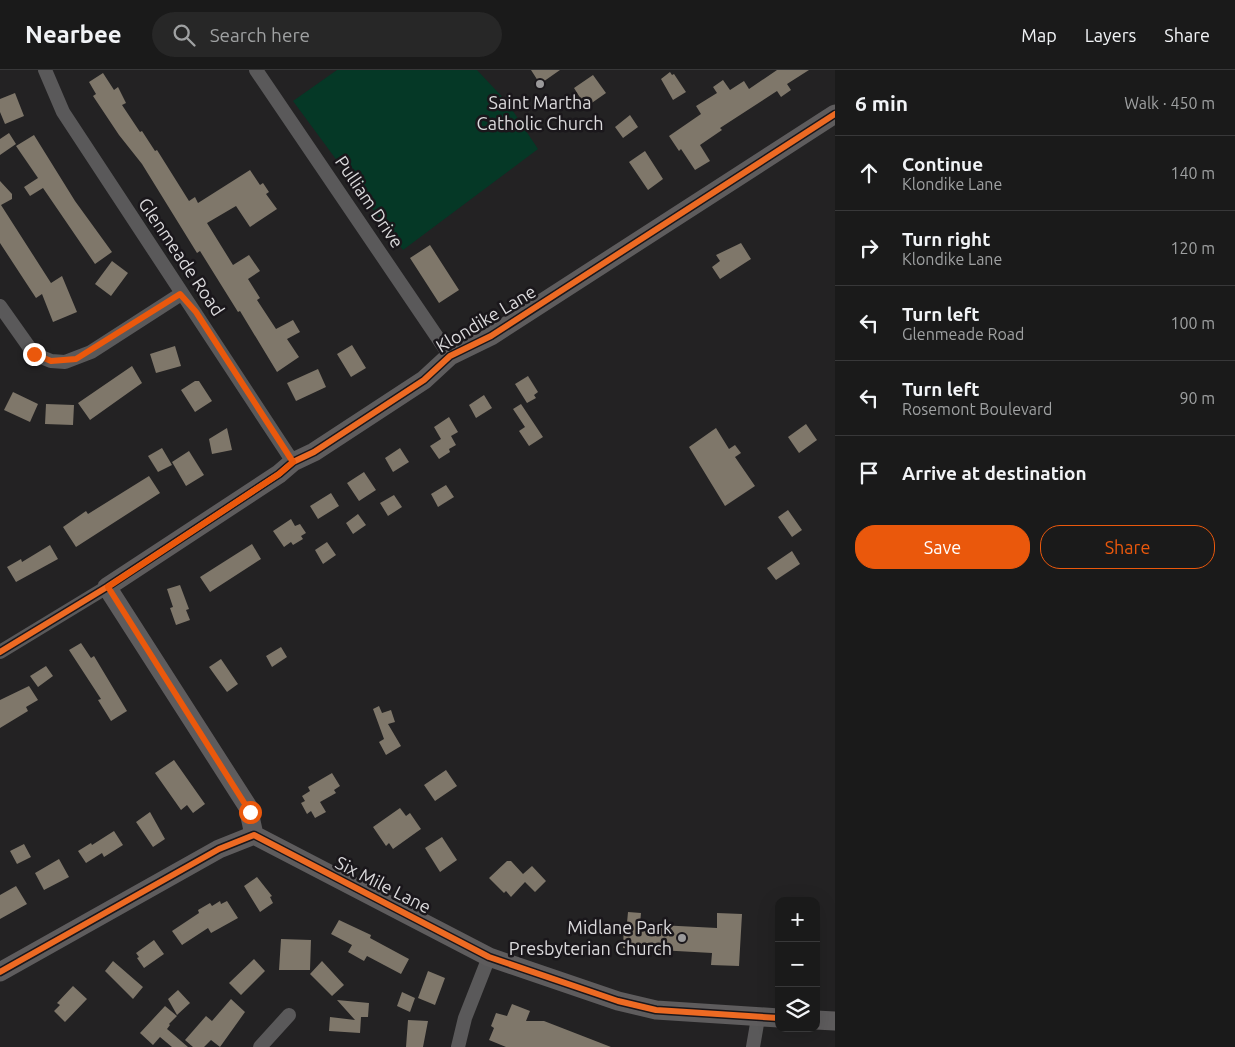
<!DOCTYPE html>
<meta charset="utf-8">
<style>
:root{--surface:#1a1a1a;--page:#272727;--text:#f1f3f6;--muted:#9fa1a2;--line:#383839;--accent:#ea580c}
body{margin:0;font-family:Ubuntu,sans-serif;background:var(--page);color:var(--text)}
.controls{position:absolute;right:15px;bottom:15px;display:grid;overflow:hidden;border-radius:10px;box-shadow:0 5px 20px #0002}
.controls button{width:45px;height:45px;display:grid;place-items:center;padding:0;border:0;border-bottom:1px solid var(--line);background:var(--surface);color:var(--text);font:25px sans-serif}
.stop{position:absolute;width:15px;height:15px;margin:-11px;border:4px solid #ea580c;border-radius:50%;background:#fff}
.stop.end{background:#ea580c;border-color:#fff;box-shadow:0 1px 5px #0008}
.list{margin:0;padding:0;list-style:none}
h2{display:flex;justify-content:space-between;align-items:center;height:65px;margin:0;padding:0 20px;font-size:21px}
h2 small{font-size:16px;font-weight:400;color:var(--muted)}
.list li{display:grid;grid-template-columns:32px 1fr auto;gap:15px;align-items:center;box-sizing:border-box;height:75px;padding:0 20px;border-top:1px solid var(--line)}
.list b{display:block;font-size:19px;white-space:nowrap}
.list p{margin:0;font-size:16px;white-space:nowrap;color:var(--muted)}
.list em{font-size:16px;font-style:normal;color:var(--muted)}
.actions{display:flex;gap:10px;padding:15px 20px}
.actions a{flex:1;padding:11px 0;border:1px solid var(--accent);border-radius:20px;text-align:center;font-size:18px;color:var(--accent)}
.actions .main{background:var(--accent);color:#fff}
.icon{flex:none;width:28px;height:28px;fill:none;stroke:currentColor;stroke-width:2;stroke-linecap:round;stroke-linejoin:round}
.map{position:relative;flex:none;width:835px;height:977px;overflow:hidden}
header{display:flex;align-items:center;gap:30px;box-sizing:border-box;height:70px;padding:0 25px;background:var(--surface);border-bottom:1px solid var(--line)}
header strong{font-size:24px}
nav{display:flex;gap:28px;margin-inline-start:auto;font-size:18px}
.search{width:350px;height:45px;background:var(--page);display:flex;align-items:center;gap:12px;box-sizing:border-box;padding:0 18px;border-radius:28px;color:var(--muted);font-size:19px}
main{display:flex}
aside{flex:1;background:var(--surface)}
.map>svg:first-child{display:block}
.green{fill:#053826}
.building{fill:#7f776a}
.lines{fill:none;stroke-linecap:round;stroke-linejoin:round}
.street{stroke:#5a595a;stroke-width:14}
.secondary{stroke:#5e5c5d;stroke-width:19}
.cycleway-casing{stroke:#1a171b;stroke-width:9}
.cycleway{stroke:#ed6a23;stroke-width:6}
.route{stroke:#ea580c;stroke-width:6}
.poi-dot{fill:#9b9a9b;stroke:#1a171b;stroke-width:2}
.labels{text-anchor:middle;stroke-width:5;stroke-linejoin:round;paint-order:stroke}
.poi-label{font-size:18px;fill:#dbdadc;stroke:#1a171b}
.street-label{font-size:18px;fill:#dbdadc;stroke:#1a171b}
</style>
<header>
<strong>Nearbee</strong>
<div class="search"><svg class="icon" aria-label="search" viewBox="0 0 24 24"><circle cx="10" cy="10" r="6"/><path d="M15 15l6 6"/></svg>Search here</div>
<nav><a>Map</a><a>Layers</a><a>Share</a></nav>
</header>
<main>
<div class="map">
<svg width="835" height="977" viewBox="0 0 835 977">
<rect width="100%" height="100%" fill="#232223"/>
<path class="green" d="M 337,0 L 477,0 L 507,32 L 538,79 L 403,180 L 293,31 Z"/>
<path class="building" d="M 531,0 L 560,0 L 540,14 Z
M 777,0 L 809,0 L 787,14 L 791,20 L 781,27 L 777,21 L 720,58 L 722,60 L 700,75 L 710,91 L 695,100 L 681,79 L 679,81 L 669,66 L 701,44 L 696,36 L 717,23 L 713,17 L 723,10 L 730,20 L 744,11 L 749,19 Z
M 670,2 L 672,5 L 674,4 L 686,22 L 673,30 L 661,9 Z
M 103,3 L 114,20 L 118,17 L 126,33 L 122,35 L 140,62 L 142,61 L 155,81 L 157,80 L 189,131 L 195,127 L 198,133 L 250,100 L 260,115 L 263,113 L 269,122 L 266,124 L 277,139 L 250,157 L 236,136 L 207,153 L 233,195 L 249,185 L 260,201 L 248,209 L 260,228 L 257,230 L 276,259 L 293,250 L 300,262 L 287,269 L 299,287 L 277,302 L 240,241 L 238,242 L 200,181 L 197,183 L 142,94 L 119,65 L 93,26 L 96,24 L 89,12 Z
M 593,5 L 606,23 L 586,37 L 574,18 Z
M 15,23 L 24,46 L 5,54 L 0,42 L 0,29 Z
M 630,45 L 638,57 L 623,68 L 615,57 Z
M 9,63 L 16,74 L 0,85 L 0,69 Z
M 34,65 L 75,131 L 112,182 L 95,194 L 43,118 L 30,126 L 24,117 L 38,108 L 16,76 Z
M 645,81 L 663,109 L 648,120 L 629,92 Z
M 0,111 L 12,124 L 12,129 L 1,135 L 51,213 L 62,206 L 77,242 L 53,252 L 42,224 L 36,228 L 0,173 Z
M 741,173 L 751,189 L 720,209 L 712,197 L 720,191 L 716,185 Z
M 430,175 L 459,220 L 439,233 L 410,188 Z
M 112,191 L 128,203 L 111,226 L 95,214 Z
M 352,275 L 366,298 L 351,307 L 337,284 Z
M 175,276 L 181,296 L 156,303 L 150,284 Z
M 132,296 L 142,313 L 90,350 L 78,333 Z
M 318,299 L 326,317 L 296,331 L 287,313 Z
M 528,306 L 538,322 L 534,325 L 536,328 L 527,333 L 515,314 Z
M 195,311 L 199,311 L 212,331 L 195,342 L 181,320 Z
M 13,322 L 38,334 L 30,352 L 4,340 Z
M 484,325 L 492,338 L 476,348 L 469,335 Z
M 46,334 L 74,335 L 73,355 L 45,354 Z
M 521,334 L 543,367 L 529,376 L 519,361 L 525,357 L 513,339 Z
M 449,347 L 458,362 L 451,366 L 456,375 L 449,379 L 450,382 L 439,389 L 430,376 L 441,369 L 434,357 Z
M 806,354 L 817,370 L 799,383 L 788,367 Z
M 227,358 L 232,380 L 212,384 L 209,369 Z
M 716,358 L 729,379 L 735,375 L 741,383 L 735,387 L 755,416 L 725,436 L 689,377 Z
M 162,378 L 172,395 L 158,402 L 148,386 Z
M 400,378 L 409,392 L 393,402 L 385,388 Z
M 189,381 L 204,405 L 186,416 L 172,392 Z
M 364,402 L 376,420 L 359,431 L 347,413 Z
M 149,406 L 160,423 L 76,477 L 63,457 L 86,441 L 88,444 Z
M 446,415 L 454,427 L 438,437 L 431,424 Z
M 331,423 L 339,436 L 318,449 L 310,436 Z
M 394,425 L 402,437 L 388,446 L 380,433 Z
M 788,440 L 802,460 L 792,467 L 778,447 Z
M 358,444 L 366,455 L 353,464 L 346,453 Z
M 291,449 L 295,456 L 300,454 L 306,463 L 301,466 L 303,469 L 293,475 L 291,472 L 284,477 L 273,461 Z
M 327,472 L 336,485 L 323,494 L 315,480 Z
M 252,474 L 261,489 L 210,522 L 200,507 Z
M 50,475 L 58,489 L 16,512 L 7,497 L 21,489 L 22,492 Z
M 792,481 L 800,494 L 776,510 L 767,498 Z
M 180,515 L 189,539 L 186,540 L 190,550 L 176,555 L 170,538 L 173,537 L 167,519 Z
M 81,573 L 91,588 L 94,586 L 127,641 L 111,651 L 98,630 L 101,629 L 69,580 Z
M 281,577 L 287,587 L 272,597 L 266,586 Z
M 221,589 L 238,614 L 227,622 L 209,597 Z
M 46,596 L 53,606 L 38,617 L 30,606 Z
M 29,616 L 38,630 L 26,637 L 28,641 L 0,658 L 0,630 Z
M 379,636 L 382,643 L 391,640 L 395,652 L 388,654 L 401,676 L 386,685 L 379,672 L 384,669 L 373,639 Z
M 174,690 L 205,734 L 193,743 L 187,735 L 181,740 L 155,703 Z
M 446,700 L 457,716 L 435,731 L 424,715 Z
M 332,703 L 340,716 L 334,720 L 336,723 L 320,732 L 326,742 L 315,748 L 311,741 L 307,744 L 301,733 L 305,731 L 302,726 L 310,721 L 308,717 Z
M 400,738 L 406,746 L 410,743 L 421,759 L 393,779 L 389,773 L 386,776 L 373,757 Z
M 150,742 L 165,769 L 153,777 L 136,752 Z
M 114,761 L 123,775 L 104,787 L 102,783 L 86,793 L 78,781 L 91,773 L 92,775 Z
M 442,767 L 457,790 L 440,802 L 425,778 Z
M 24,774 L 31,787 L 17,794 L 10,781 Z
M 59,789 L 69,807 L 44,820 L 35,803 Z
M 507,791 L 511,791 L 523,804 L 532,796 L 546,811 L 535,822 L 525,812 L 511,827 L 506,821 L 504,823 L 489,808 Z
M 257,807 L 272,826 L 270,827 L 273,833 L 260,842 L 244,816 Z
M 16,816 L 27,834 L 0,849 L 0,825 Z
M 220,831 L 221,834 L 227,831 L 238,848 L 211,863 L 208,858 L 182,875 L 172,861 L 199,843 L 198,840 L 210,833 L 212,836 Z
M 628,842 L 641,843 L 640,854 L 717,858 L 717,843 L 742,844 L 739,896 L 711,895 L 712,883 L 623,878 L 624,853 L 627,853 Z
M 339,850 L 371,865 L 370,868 L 409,889 L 401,904 L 367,886 L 364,891 L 348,882 L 352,875 L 331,864 Z
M 281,869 L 311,870 L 310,900 L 279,900 Z
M 154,870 L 164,884 L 144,898 L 137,888 L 139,887 L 136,883 Z
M 254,889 L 265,901 L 241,925 L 229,913 Z
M 113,891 L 143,917 L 133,929 L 105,901 Z
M 322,891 L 344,915 L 332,926 L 310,904 Z
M 428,901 L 445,908 L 435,935 L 418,928 Z
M 73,916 L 87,929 L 65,952 L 54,941 L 60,935 L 57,933 Z
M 178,920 L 190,933 L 177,945 L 168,929 Z
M 402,922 L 415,928 L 410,942 L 397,936 Z
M 231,929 L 245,942 L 220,977 L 211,970 L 204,977 L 193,977 L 185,970 L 206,946 L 212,951 Z
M 337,930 L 369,933 L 368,947 L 361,947 L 360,963 L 329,961 L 330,947 L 355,950 Z
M 512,934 L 530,941 L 526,951 L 544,951 L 611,977 L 506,977 L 489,970 L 494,958 L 491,956 L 496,943 L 507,946 Z
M 165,936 L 177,946 L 169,954 L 170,955 L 167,959 L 188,977 L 172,977 L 160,967 L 153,975 L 140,963 Z
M 408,950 L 428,951 L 423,977 L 406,977 Z"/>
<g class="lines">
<path class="street" d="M 45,0 L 63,42 L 293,392
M 256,0 L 450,286
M 0,236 L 34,284 L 51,291 L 65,292 L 91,282 L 181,224
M 0,582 L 107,517
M 260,977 L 289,945
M 458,977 L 465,948 L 489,887
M 753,977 L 758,948"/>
<path class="secondary" d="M 254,765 L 248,737 L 107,517 L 279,404 L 293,392 L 314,382 L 424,310 L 450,286 L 491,266 L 835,44
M 0,902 L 219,779 L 254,765 L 489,887 L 618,931 L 656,940 L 779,948
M 816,950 L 835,951"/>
<g class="cycleway-casing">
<path id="cycleway" d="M 0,582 L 107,517 L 279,404 L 293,392 L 314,382 L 424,310 L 450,286 L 491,266 L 835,44
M 0,902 L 219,779 L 254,765 L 489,887 L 618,931 L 656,940 L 779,948"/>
</g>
<use href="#cycleway" class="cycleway"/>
</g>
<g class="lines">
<path class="route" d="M 34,284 L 51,291 L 76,289 L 180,224 L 196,242 L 293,392 L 279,404 L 108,517 L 250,742"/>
</g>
<g class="poi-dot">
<circle cx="540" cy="14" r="5"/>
<circle cx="682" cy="868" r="5"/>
</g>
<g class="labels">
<g class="poi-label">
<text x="540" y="39">Saint Martha<tspan x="540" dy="21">Catholic Church</tspan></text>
<text x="672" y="864" text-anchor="end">Midlane Park<tspan x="672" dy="21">Presbyterian Church</tspan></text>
</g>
<g class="street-label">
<text transform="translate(369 132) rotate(56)" y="6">Pulliam Drive</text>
<text transform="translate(181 187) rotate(56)" y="6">Glenmeade Road</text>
<text transform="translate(486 249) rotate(-31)" y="6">Klondike Lane</text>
<text transform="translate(383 815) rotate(27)" y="6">Six Mile Lane</text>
</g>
</g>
</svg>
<div class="controls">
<button>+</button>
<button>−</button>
<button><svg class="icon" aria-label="layers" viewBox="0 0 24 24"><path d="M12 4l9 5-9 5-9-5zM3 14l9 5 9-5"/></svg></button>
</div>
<div class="stop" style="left:250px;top:742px"></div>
<div class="stop end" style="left:34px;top:284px"></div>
</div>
<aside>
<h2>6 min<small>Walk · 450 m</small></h2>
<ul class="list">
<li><svg class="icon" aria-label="ahead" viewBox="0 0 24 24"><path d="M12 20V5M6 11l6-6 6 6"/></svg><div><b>Continue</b><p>Klondike Lane</p></div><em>140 m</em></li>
<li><svg class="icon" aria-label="right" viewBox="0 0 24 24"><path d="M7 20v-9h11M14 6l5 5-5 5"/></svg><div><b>Turn right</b><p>Klondike Lane</p></div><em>120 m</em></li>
<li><svg class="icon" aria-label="left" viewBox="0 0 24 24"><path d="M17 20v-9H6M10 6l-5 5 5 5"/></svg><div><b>Turn left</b><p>Glenmeade Road</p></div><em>100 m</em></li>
<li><svg class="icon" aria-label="left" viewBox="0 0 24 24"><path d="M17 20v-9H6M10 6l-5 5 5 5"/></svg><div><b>Turn left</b><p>Rosemont Boulevard</p></div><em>90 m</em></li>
<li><svg class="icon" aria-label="arrive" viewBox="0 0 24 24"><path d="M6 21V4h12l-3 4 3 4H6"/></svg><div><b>Arrive at destination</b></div></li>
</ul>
<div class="actions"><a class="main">Save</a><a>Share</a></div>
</aside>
</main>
